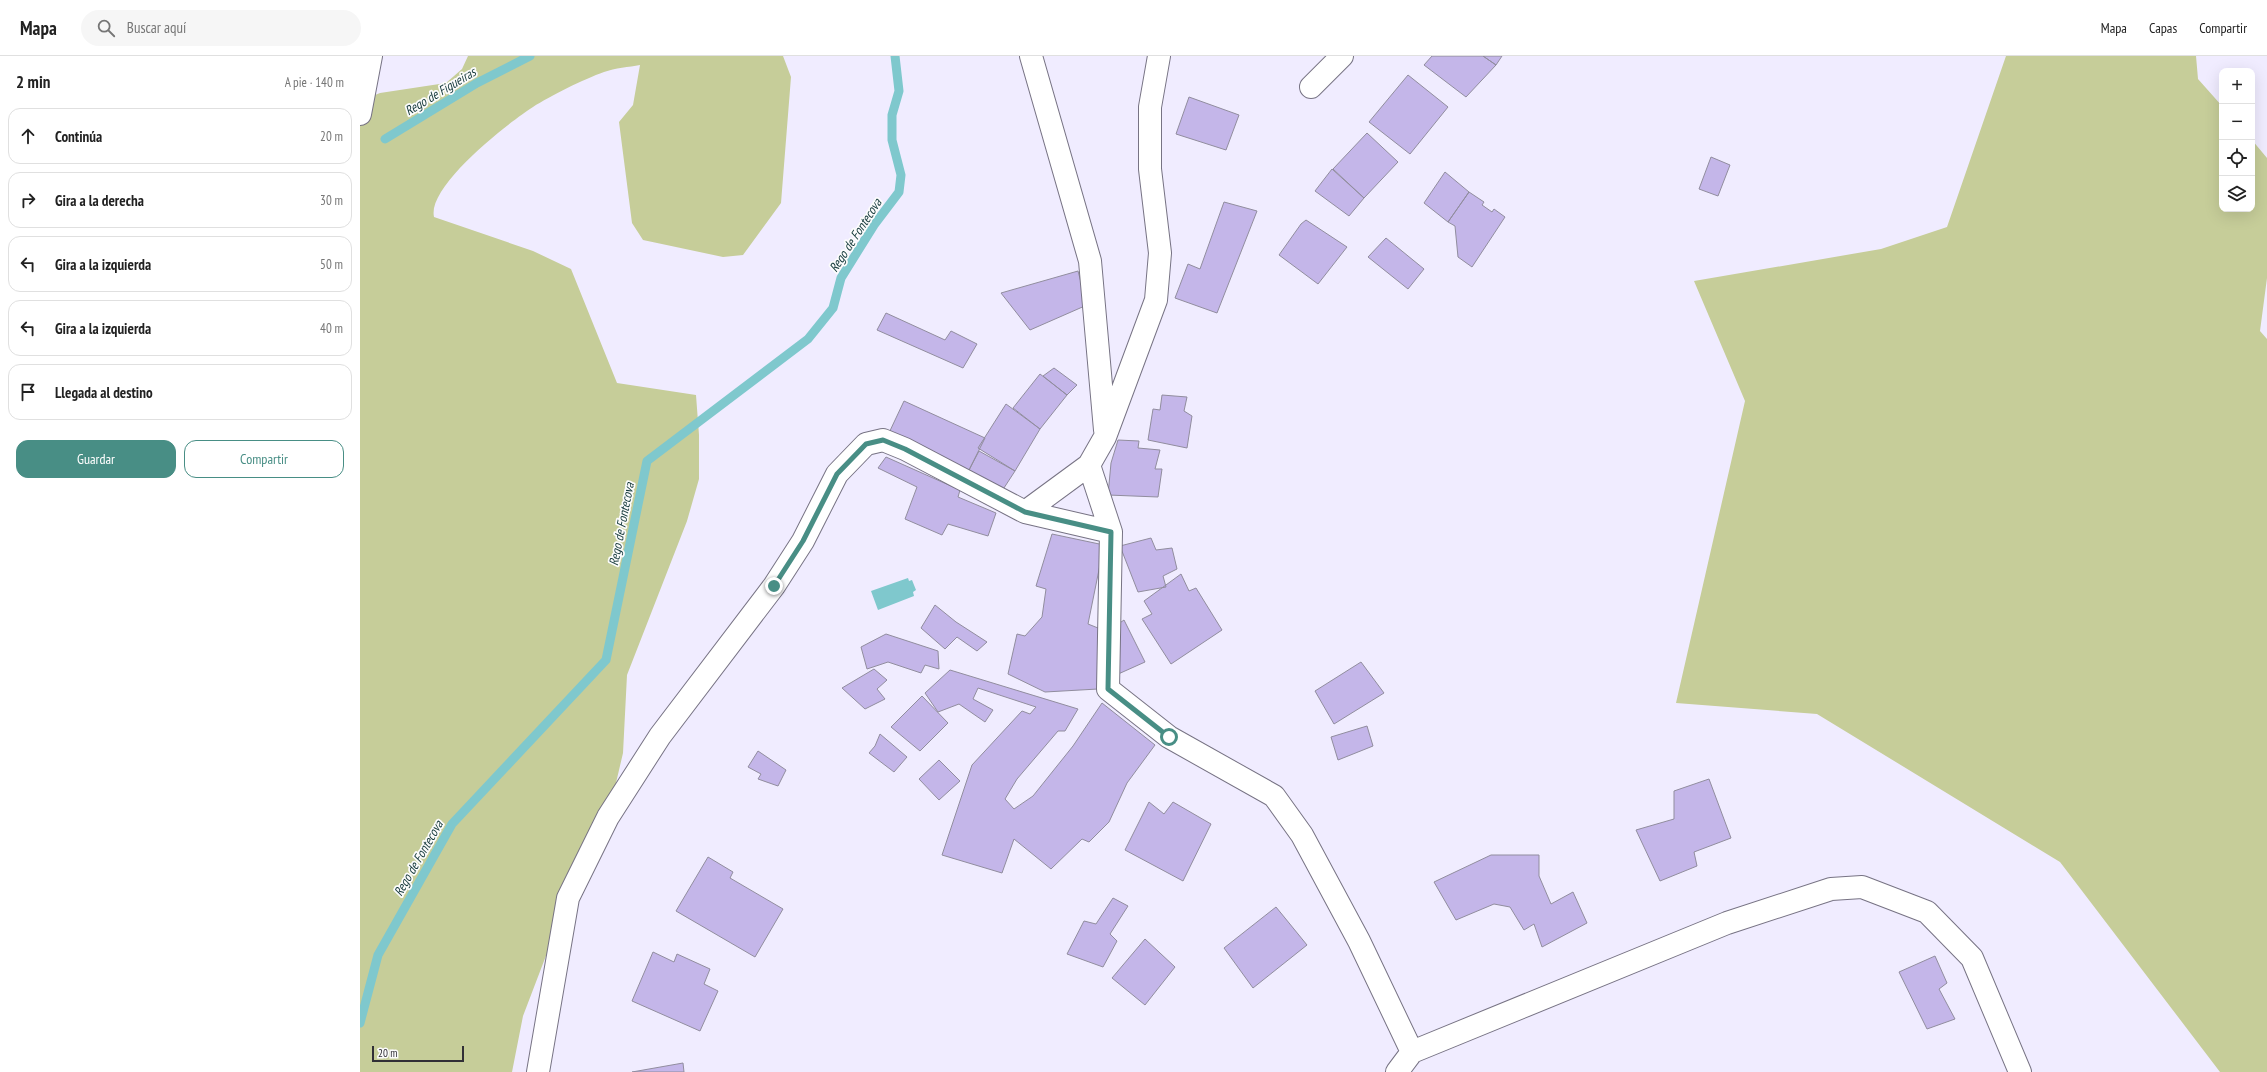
<!DOCTYPE html>
<html lang="es">
<meta charset="utf-8">
<style>
:root{--surface:#fff;--page:#f6f6f6;--text:#222;--muted:#767676;--line:#e0e0e0;--accent:#488e85}
body{margin:0;font-family:"PT Sans Narrow",sans-serif;background:var(--page);color:var(--text)}
.controls{position:absolute;right:12px;top:12px;display:grid;overflow:hidden;border-radius:8px;box-shadow:0 4px 16px #0002}
.controls button{width:36px;height:36px;display:grid;place-items:center;padding:0;border:0;border-bottom:1px solid var(--line);background:var(--surface);color:var(--text);font:20px sans-serif}
.scale{position:absolute;left:12px;bottom:10px;width:92px;box-sizing:border-box;padding-left:4px;border:2px solid #312f36;border-top:0;font-size:11px;line-height:14px;white-space:nowrap;color:#312f36;-webkit-text-stroke:3px #fcfcfc;paint-order:stroke}
.stop{position:absolute;width:12px;height:12px;margin:-9px;border:3px solid #488e85;border-radius:50%;background:#fff}
.stop.end{background:#488e85;border-color:#fff;box-shadow:0 1px 4px #0008}
.list{margin:0;padding:0;list-style:none}
h2{display:flex;justify-content:space-between;align-items:center;height:52px;margin:0;padding:0 16px;font-size:17px}
h2 small{font-size:13px;font-weight:400;color:var(--muted)}
.list li{display:grid;grid-template-columns:26px 1fr auto;gap:12px;align-items:center;box-sizing:border-box;height:56px;margin:0 8px 8px;padding:0 8px;border:1px solid var(--line);border-radius:12px}
.list b{display:block;font-size:15px;white-space:nowrap}
.list em{font-size:13px;font-style:normal;color:var(--muted)}
.actions{display:flex;gap:8px;padding:12px 16px}
.actions a{flex:1;padding:9px 0;border:1px solid var(--accent);border-radius:12px;text-align:center;font-size:14px;color:var(--accent)}
.actions .main{background:var(--accent);color:#fff}
.icon{flex:none;width:22px;height:22px;fill:none;stroke:currentColor;stroke-width:2;stroke-linecap:round;stroke-linejoin:round}
.map{position:relative;flex:none;width:1907px;height:1016px;overflow:hidden}
header{display:flex;align-items:center;gap:24px;box-sizing:border-box;height:56px;padding:0 20px;background:var(--surface);border-bottom:1px solid var(--line)}
header strong{font-size:19px}
nav{display:flex;gap:22px;margin-inline-start:auto;font-size:14px}
.search{width:280px;height:36px;background:var(--page);display:flex;align-items:center;gap:10px;box-sizing:border-box;padding:0 14px;border-radius:22px;color:var(--muted);font-size:15px}
main{display:flex}
aside{flex:1;background:var(--surface)}
.map>svg:first-child{display:block}
.green{fill:#c6cd99}
.water{fill:#7fc8cd}
.lines{fill:none;stroke-linecap:round;stroke-linejoin:round}
.stream{stroke:#7fc8cd;stroke-width:9}
.building{fill:#c4b6e9;stroke:#918d9e}
.minor-casing{stroke:#777384;stroke-width:24}
.minor{stroke:#fff;stroke-width:22}
.route{stroke:#488e85;stroke-width:5}
.labels{text-anchor:middle;stroke-width:3.5;stroke-linejoin:round;paint-order:stroke}
.water-label{font-size:13px;font-style:italic;fill:#14383a;stroke:#fcfcfc}
</style>
<header>
<strong>Mapa</strong>
<div class="search"><svg class="icon" aria-label="search" viewBox="0 0 24 24"><circle cx="10" cy="10" r="6"/><path d="M15 15l6 6"/></svg>Buscar aquí</div>
<nav><a>Mapa</a><a>Capas</a><a>Compartir</a></nav>
</header>
<main>
<aside>
<h2>2 min<small>A pie · 140 m</small></h2>
<ul class="list">
<li><svg class="icon" aria-label="ahead" viewBox="0 0 24 24"><path d="M12 20V5M6 11l6-6 6 6"/></svg><div><b>Continúa</b></div><em>20 m</em></li>
<li><svg class="icon" aria-label="right" viewBox="0 0 24 24"><path d="M7 20v-9h11M14 6l5 5-5 5"/></svg><div><b>Gira a la derecha</b></div><em>30 m</em></li>
<li><svg class="icon" aria-label="left" viewBox="0 0 24 24"><path d="M17 20v-9H6M10 6l-5 5 5 5"/></svg><div><b>Gira a la izquierda</b></div><em>50 m</em></li>
<li><svg class="icon" aria-label="left" viewBox="0 0 24 24"><path d="M17 20v-9H6M10 6l-5 5 5 5"/></svg><div><b>Gira a la izquierda</b></div><em>40 m</em></li>
<li><svg class="icon" aria-label="arrive" viewBox="0 0 24 24"><path d="M6 21V4h12l-3 4 3 4H6"/></svg><div><b>Llegada al destino</b></div></li>
</ul>
<div class="actions"><a class="main">Guardar</a><a>Compartir</a></div>
</aside>
<div class="map">
<svg width="1907" height="1016" viewBox="0 0 1907 1016">
<rect width="100%" height="100%" fill="#f0ecff"/>
<path class="green" d="M 108,0 L 423,0 L 431,21 L 421,147 L 383,199 L 363,201 L 283,184 L 272,167 L 259,66 L 273,49 L 280,9 C 269,11 255,12 244,16 C 224,23 190,40 173,51 C 148,67 67,130 74,161 L 173,195 L 211,213 L 257,327 L 336,339 L 339,379 L 339,423 L 327,465 L 267,619 L 263,697 L 248,761 L 241,800 L 213,830 L 208,842 L 163,960 L 152,1016 L 0,1016 L 0,45 L 20,37 L 86,27 L 102,13 Z
M 1646,0 L 1836,0 L 1838,23 L 1862,50 L 1862,153 L 1892,153 L 1892,84 L 1907,102 L 1907,222 L 1900,275 L 1907,283 L 1907,1016 L 1860,1016 L 1700,806 L 1457,658 L 1316,647 L 1385,345 L 1334,225 L 1521,193 L 1587,171 Z"/>
<path class="water" d="M 548,522 L 549,525 L 552,524 L 556,534 L 553,536 L 554,540 L 518,554 L 511,535 Z"/>
<g class="lines">
<path class="stream" d="M 25,83 L 117,27 L 170,0
M 0,967 L 18,899 L 92,768 L 246,604 L 287,405 L 448,283 L 473,252 L 481,222 L 514,169 L 539,136 L 541,119 L 532,84 L 532,59 L 539,35 L 535,0"/>
</g>
<path class="building" d="M 1072,0 L 1123,0 L 1136,9 L 1106,41 L 1064,9 Z
M 1123,0 L 1142,0 L 1136,9 Z
M 1048,19 L 1088,51 L 1050,98 L 1009,66 Z
M 829,41 L 879,59 L 866,94 L 816,78 Z
M 1007,77 L 1038,106 L 1004,142 L 973,113 Z
M 1351,101 L 1370,109 L 1358,140 L 1339,133 Z
M 972,113 L 1004,142 L 989,160 L 955,135 Z
M 1085,116 L 1109,136 L 1088,166 L 1064,147 Z
M 1109,136 L 1124,146 L 1122,149 L 1132,156 L 1134,153 L 1145,161 L 1112,211 L 1098,201 L 1095,170 L 1088,166 Z
M 864,146 L 897,155 L 857,257 L 815,242 L 828,208 L 840,213 Z
M 946,164 L 987,191 L 958,228 L 919,199 L 941,168 Z
M 1026,182 L 1064,213 L 1048,233 L 1008,201 Z
M 718,215 L 727,249 L 670,274 L 641,237 Z
M 526,257 L 585,284 L 591,275 L 617,288 L 603,312 L 517,274 Z
M 694,312 L 717,329 L 707,339 L 683,320 Z
M 680,318 L 707,339 L 680,373 L 653,352 Z
M 802,339 L 827,341 L 824,355 L 832,360 L 827,392 L 788,384 L 793,353 L 800,354 Z
M 544,345 L 625,382 L 608,416 L 528,379 Z
M 646,348 L 680,373 L 655,415 L 618,392 Z
M 758,384 L 779,385 L 778,392 L 800,394 L 795,413 L 802,413 L 798,441 L 748,439 L 751,407 Z
M 619,395 L 655,415 L 642,435 L 608,416 Z
M 526,401 L 600,434 L 598,441 L 636,457 L 628,480 L 588,468 L 582,479 L 545,463 L 557,431 L 518,412 Z
M 692,478 L 744,489 L 728,568 L 743,574 L 738,633 L 685,636 L 648,618 L 657,578 L 665,580 L 682,561 L 686,533 L 676,530 Z
M 791,482 L 796,494 L 812,492 L 817,513 L 803,520 L 806,531 L 778,536 L 760,490 Z
M 821,518 L 829,535 L 836,532 L 862,574 L 811,608 L 782,563 L 792,558 L 784,545 Z
M 575,549 L 596,566 L 627,586 L 617,595 L 597,581 L 585,593 L 561,572 Z
M 764,564 L 785,606 L 756,619 L 751,573 Z
M 526,578 L 578,595 L 579,613 L 565,609 L 561,617 L 528,606 L 507,613 L 501,591 Z
M 1001,606 L 1024,637 L 974,668 L 955,635 Z
M 514,613 L 527,624 L 517,633 L 525,643 L 505,653 L 482,632 Z
M 590,614 L 718,653 L 705,675 L 698,675 L 657,723 L 645,743 L 654,753 L 673,740 L 713,690 L 742,647 L 795,689 L 767,727 L 749,766 L 729,786 L 722,783 L 691,813 L 654,783 L 642,817 L 582,799 L 612,709 L 662,655 L 670,658 L 676,651 L 618,632 L 613,643 L 633,654 L 625,666 L 599,648 L 578,656 L 565,637 Z
M 562,640 L 588,667 L 560,695 L 531,671 Z
M 1007,670 L 1013,690 L 978,704 L 971,681 Z
M 520,678 L 547,701 L 534,716 L 509,697 L 515,690 Z
M 398,695 L 426,714 L 418,730 L 398,723 L 401,718 L 388,711 Z
M 579,704 L 600,725 L 579,744 L 559,723 Z
M 1349,723 L 1371,782 L 1334,796 L 1337,810 L 1300,825 L 1276,774 L 1314,763 L 1314,735 Z
M 789,746 L 804,758 L 813,746 L 851,768 L 823,825 L 765,794 Z
M 1131,799 L 1179,799 L 1179,820 L 1191,848 L 1213,836 L 1227,867 L 1182,891 L 1174,868 L 1164,874 L 1150,851 L 1134,848 L 1096,864 L 1074,826 Z
M 348,801 L 373,816 L 370,822 L 423,853 L 395,901 L 316,855 Z
M 753,842 L 768,850 L 750,878 L 757,885 L 743,911 L 707,898 L 724,865 L 736,868 Z
M 916,851 L 947,889 L 893,932 L 864,892 Z
M 785,883 L 815,911 L 785,949 L 752,922 Z
M 293,896 L 314,906 L 317,898 L 350,913 L 344,928 L 358,935 L 340,975 L 272,945 Z
M 1575,900 L 1587,927 L 1579,933 L 1595,963 L 1567,973 L 1539,916 Z
M 323,1007 L 324,1016 L 272,1016 Z"/>
<g class="lines">
<g class="minor-casing">
<path id="minor" d="M 671,0 L 730,205 L 745,374
M 799,0 L 790,51 L 790,113 L 800,197 L 796,244 L 745,381 L 729,409 L 751,476 L 748,633 L 809,681 L 914,740 L 942,779 L 999,885 L 1052,996
M 951,31 L 982,0
M 0,58 L 11,0
M 665,456 L 751,476
M 178,1016 L 208,842 L 248,761 L 300,680 L 414,530 L 443,485 L 477,418 L 506,388 L 523,384 L 545,393 L 665,456 L 729,409
M 1037,1016 L 1052,996 L 1367,867 L 1471,833 L 1502,831 L 1567,856 L 1612,902 L 1660,1016"/>
</g>
<use href="#minor" class="minor"/>
</g>
<g class="lines">
<path class="route" d="M 414,530 L 443,485 L 477,418 L 506,388 L 523,384 L 545,393 L 665,456 L 751,476 L 748,633 L 809,681"/>
</g>
<g class="labels">
<g class="water-label">
<text transform="translate(80 35) rotate(-31)" y="5">Rego de Figueiras</text>
<text transform="translate(495 179) rotate(-57)" y="5">Rego de Fontecova</text>
<text transform="translate(261 468) rotate(-79)" y="5">Rego de Fontecova</text>
<text transform="translate(58 802) rotate(-60)" y="5">Rego de Fontecova</text>
</g>
</g>
</svg>
<div class="controls">
<button>+</button>
<button>−</button>
<button><svg class="icon" aria-label="locate" viewBox="0 0 24 24"><circle cx="12" cy="12" r="6"/><path d="M12 2v4M12 18v4M2 12h4M18 12h4"/></svg></button>
<button><svg class="icon" aria-label="layers" viewBox="0 0 24 24"><path d="M12 4l9 5-9 5-9-5zM3 14l9 5 9-5"/></svg></button>
</div>
<div class="scale">20 m</div>
<div class="stop" style="left:809px;top:681px"></div>
<div class="stop end" style="left:414px;top:530px"></div>
</div>
</main>
